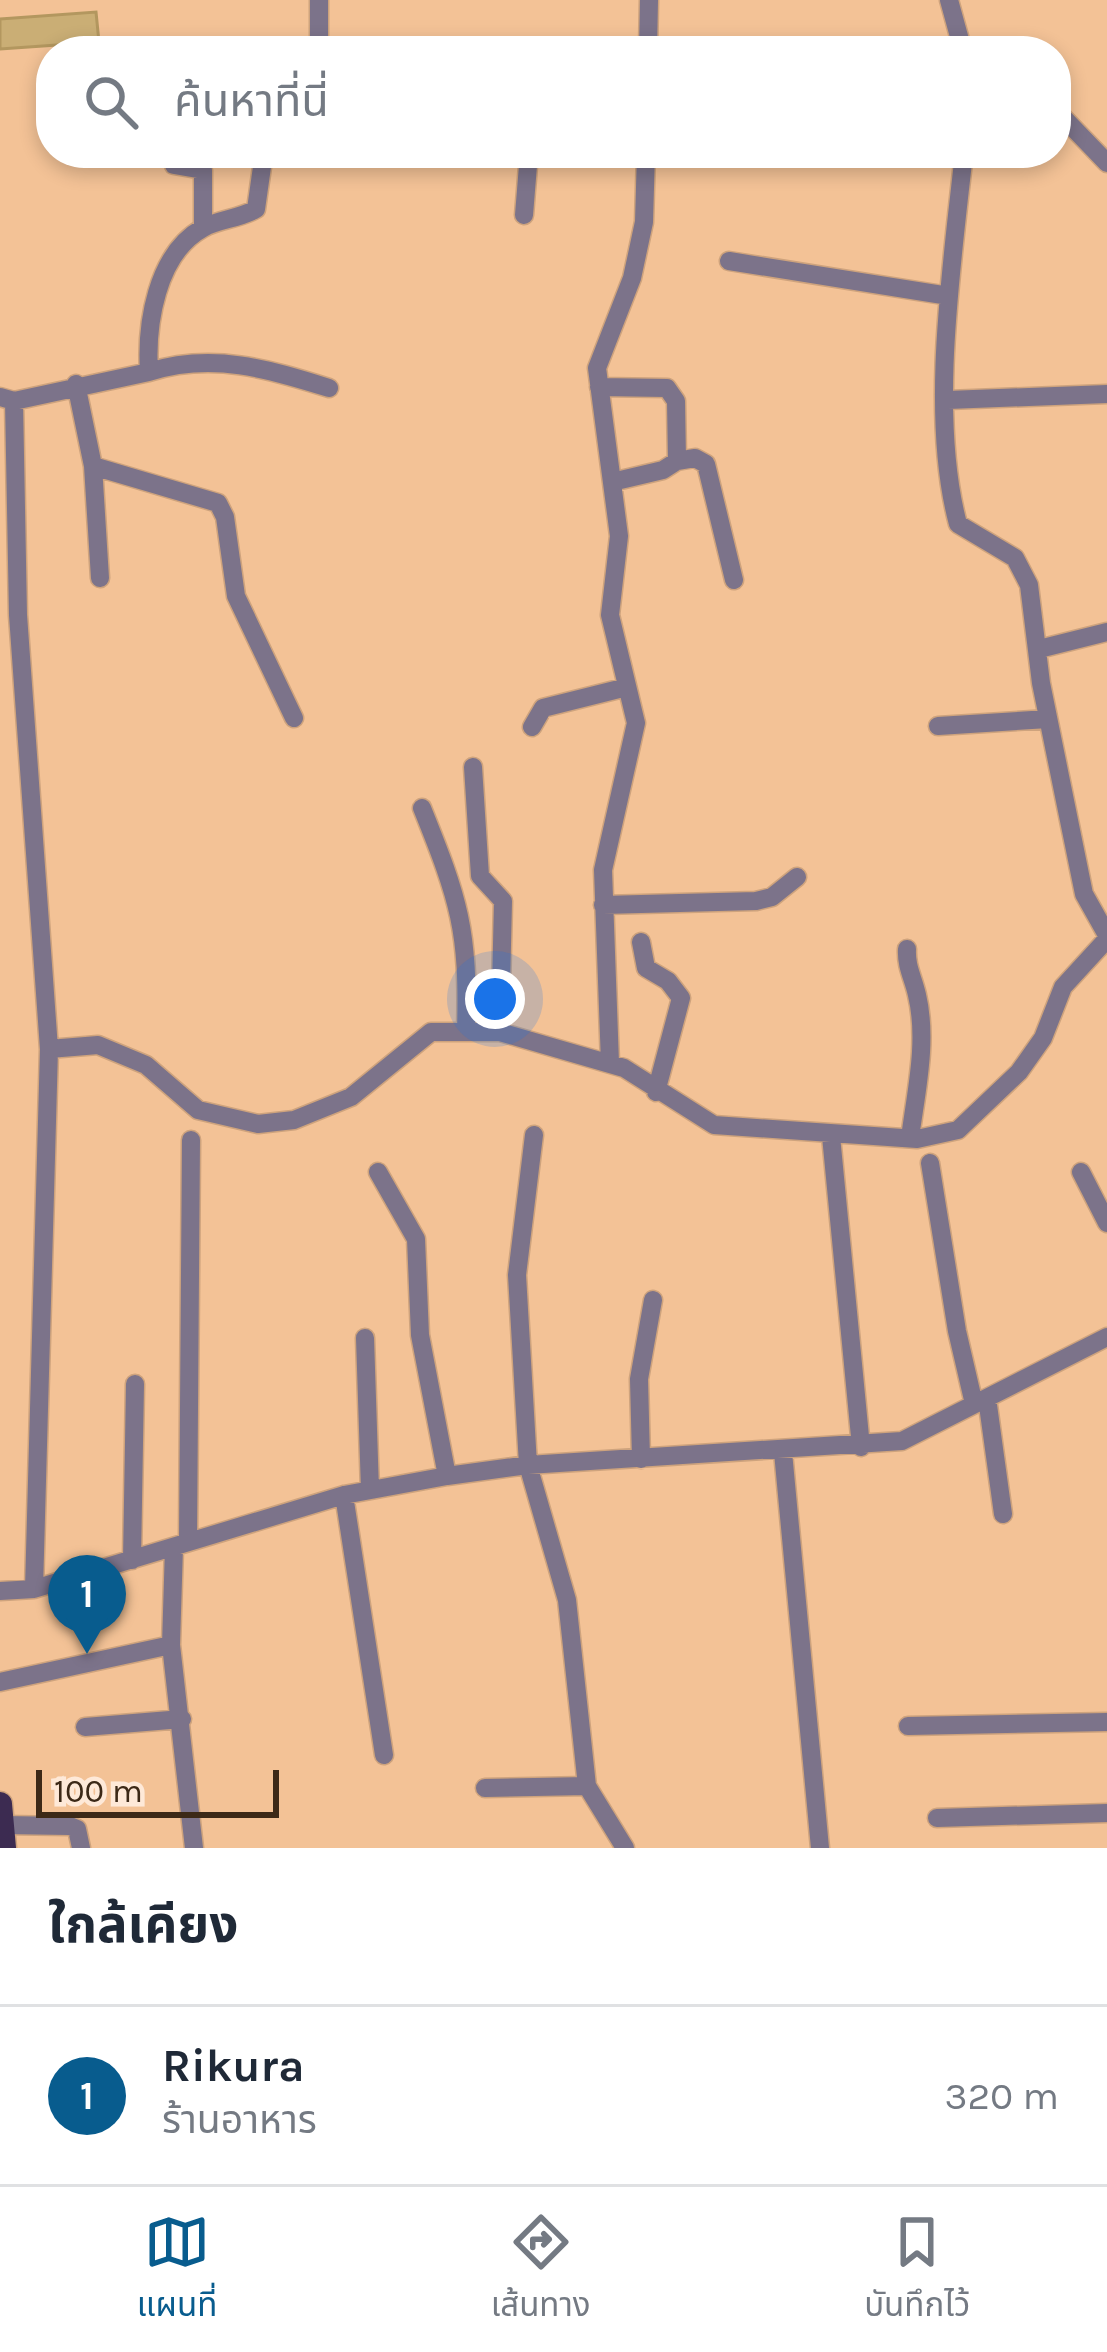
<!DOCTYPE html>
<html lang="th">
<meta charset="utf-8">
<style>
:root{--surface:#fff;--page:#f2f2f3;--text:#1f2937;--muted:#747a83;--line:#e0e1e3;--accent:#085c8e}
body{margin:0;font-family:Karla,"Noto Sans Thai",sans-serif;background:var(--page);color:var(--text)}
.scale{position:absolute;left:36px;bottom:30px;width:243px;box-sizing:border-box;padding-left:12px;border:6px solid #3c2917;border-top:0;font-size:33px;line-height:42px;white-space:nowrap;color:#3c2917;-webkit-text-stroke:9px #fee9d8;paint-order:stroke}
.you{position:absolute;left:495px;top:999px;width:42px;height:42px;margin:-30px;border:9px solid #fff;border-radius:50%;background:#1a73e8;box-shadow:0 0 0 18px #1a73e833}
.badge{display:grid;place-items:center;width:78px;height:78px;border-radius:50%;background:var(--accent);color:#fff;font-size:39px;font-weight:700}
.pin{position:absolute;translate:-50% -99px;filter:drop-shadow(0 3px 6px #0008)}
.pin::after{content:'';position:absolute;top:63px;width:42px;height:36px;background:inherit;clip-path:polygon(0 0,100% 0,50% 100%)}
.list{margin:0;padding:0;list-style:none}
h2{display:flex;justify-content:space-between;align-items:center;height:156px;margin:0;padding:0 48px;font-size:51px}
h2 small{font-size:39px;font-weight:400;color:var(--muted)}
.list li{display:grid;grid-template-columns:78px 1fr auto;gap:36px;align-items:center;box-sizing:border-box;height:180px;padding:0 48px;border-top:3px solid var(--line)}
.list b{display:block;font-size:45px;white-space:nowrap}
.list p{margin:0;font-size:39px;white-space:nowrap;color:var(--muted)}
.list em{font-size:39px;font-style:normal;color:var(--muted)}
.icon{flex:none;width:66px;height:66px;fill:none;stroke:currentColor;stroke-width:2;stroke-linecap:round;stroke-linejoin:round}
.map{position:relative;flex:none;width:1107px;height:1848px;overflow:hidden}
.search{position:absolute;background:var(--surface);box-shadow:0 6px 18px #0003;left:36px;right:36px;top:36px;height:132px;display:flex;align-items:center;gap:30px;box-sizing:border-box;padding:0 42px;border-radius:48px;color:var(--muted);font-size:45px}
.sheet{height:336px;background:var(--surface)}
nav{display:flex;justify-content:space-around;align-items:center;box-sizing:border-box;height:168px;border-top:3px solid var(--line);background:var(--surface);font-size:33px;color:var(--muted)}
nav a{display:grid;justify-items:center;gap:6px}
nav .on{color:var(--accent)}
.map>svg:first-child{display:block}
.building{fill:#caae75;stroke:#b3975f;stroke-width:3}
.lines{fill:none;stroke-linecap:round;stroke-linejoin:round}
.minor-casing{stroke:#cea37d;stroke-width:21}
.major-casing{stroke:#cea37d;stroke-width:27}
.minor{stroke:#7c738a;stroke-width:18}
.major{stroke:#3c2b51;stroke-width:24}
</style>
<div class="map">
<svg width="1107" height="1848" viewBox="0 0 1107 1848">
<rect width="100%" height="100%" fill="#f3c296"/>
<path class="building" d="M 96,12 L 99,42 L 0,49 L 0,19 Z"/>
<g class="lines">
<g class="minor-casing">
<path id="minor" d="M 949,0 L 963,51
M 319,51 L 319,0
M 648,51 L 649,0
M 1056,110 L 1107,163
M 172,153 L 174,165 L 203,170 L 203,228
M 964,153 C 952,265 929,416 958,524 L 1015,558 L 1029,585 L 1041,683 L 1084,894 L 1107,935
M 524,215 L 529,153
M 729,261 L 949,296
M 149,372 C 212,352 269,369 329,388
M 76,384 L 93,466 L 218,503 L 225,517 L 236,596 L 294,718
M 599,387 L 667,388 L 676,401 L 677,461 L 663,470 L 612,482
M 0,397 L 14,401 L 149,372 C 146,325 156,254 203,228 C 219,219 239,219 256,209 L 264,153
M 948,400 L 1107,394
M 14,401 L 18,615 L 49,1049 L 34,1589
M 677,461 L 695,458 L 706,464 L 734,580
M 93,466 L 100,578
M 1039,649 L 1107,632
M 938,726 L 1048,719
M 532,727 L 543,708 L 627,687
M 473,767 L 480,876 L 503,901 L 500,1032
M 422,808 C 459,900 469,930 466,1031
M 603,905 L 756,901 L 772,897 L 797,877
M 641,942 L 646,968 L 668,981 L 681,998 L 656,1092
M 907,949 C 906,967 913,977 917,995 C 928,1041 916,1092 910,1138
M 49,1049 L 98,1045 L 146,1065 L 198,1110 L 258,1124 L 294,1120 L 351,1097 L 431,1032 L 500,1032 L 624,1068 L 714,1125 L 917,1139 L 958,1130 L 1019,1072 L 1043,1038 L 1063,987 L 1107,939
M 610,1063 L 603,870 L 636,723 L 610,615 L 619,536 L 597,368 L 632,278 L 644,222 L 646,153
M 534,1135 L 517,1275 L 528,1465 L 567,1600 L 587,1786 L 625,1848
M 831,1136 L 861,1447
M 930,1163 L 957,1331 L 974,1404
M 378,1172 L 416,1239 L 420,1335 L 447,1476
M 1081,1172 L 1107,1223
M 365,1338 L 370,1490
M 987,1398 L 1003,1514
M 783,1452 L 820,1848
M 641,1459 L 639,1379 L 653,1300
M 344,1495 L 384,1755
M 188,1542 L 191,1140
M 174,1547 L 171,1645 L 194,1848
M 132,1560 L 135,1384
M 0,1591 L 34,1589 L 344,1495 L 447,1476 L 528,1465 L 902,1441 L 1107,1337
M 0,1682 L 171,1645
M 908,1726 L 1107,1722
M 85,1727 L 182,1719
M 485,1788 L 587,1786
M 937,1818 L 1107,1813
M 2,1825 L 70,1826 L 77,1829 L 81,1848"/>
</g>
<g class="major-casing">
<path id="major" d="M 0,1804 L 4,1848"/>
</g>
<use href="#minor" class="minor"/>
<use href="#major" class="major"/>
</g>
</svg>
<div class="scale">100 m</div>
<div class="you"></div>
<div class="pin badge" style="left:87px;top:1654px">1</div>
<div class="search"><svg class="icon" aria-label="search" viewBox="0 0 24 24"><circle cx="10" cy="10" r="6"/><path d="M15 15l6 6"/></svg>ค้นหาที่นี่</div>
</div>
<section class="sheet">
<h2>ใกล้เคียง<small></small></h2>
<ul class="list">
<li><span class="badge">1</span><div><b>Rikura</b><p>ร้านอาหาร</p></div><em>320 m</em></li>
</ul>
</section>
<nav>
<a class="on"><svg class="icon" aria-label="map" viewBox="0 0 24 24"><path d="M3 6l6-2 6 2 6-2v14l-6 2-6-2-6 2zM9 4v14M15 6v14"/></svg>แผนที่</a>
<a><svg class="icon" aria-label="directions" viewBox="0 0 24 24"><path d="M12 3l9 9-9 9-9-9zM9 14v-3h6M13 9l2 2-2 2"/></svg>เส้นทาง</a>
<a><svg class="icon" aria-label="saved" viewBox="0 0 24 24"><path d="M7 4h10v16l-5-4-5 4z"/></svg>บันทึกไว้</a>
</nav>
